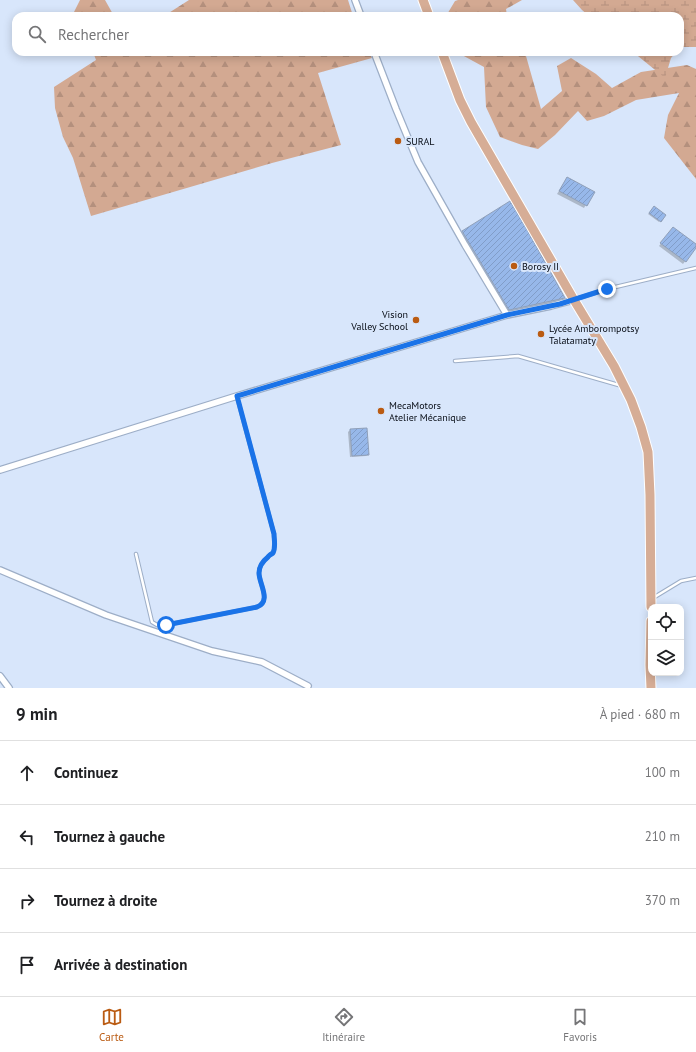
<!DOCTYPE html>
<html lang="fr">
<meta charset="utf-8">
<style>
:root{--surface:#fff;--page:#f2f2f2;--text:#202124;--muted:#757577;--line:#e0e0e0;--accent:#ba5b12}
body{margin:0;font-family:"PT Sans",sans-serif;background:var(--page);color:var(--text)}
.controls{position:absolute;right:12px;bottom:12px;display:grid;overflow:hidden;border-radius:8px;box-shadow:0 2px 10px #0003}
.controls button{width:36px;height:36px;display:grid;place-items:center;padding:0;border:0;border-bottom:1px solid var(--line);background:var(--surface);color:var(--text);font:20px sans-serif}
.stop{position:absolute;width:12px;height:12px;margin:-9px;border:3px solid #1a73e8;border-radius:50%;background:#fff}
.stop.end{background:#1a73e8;border-color:#fff;box-shadow:0 1px 4px #0008}
.list{margin:0;padding:0;list-style:none}
h2{display:flex;justify-content:space-between;align-items:center;height:52px;margin:0;padding:0 16px;font-size:17px}
h2 small{font-size:13px;font-weight:400;color:var(--muted)}
.list li{display:grid;grid-template-columns:26px 1fr auto;gap:12px;align-items:center;box-sizing:border-box;height:64px;padding:0 16px;border-top:1px solid var(--line)}
.list b{display:block;font-size:15px;white-space:nowrap}
.list em{font-size:13px;font-style:normal;color:var(--muted)}
.icon{flex:none;width:22px;height:22px;fill:none;stroke:currentColor;stroke-width:2;stroke-linecap:round;stroke-linejoin:round}
.map{position:relative;flex:none;width:696px;height:688px;overflow:hidden}
.search{position:absolute;background:var(--surface);box-shadow:0 2px 10px #0003;left:12px;right:12px;top:12px;height:44px;display:flex;align-items:center;gap:10px;box-sizing:border-box;padding:0 14px;border-radius:12px;color:var(--muted);font-size:15px}
.sheet{height:308px;background:var(--surface)}
nav{display:flex;justify-content:space-around;align-items:center;box-sizing:border-box;height:56px;border-top:1px solid var(--line);background:var(--surface);font-size:11px;color:var(--muted)}
nav a{display:grid;justify-items:center;gap:2px}
nav .on{color:var(--accent)}
.map>svg:first-child{display:block}
.forest{fill:url(#forest-firs)}
.wetland{fill:url(#wetland-marsh)}
.shadow{fill:#0003}
.building{fill:url(#building-hatch);stroke:#90a0b9}
.lines{fill:none;stroke-linecap:round;stroke-linejoin:round}
.service-casing{stroke:#9daec7;stroke-width:4.5}
.minor-casing{stroke:#9daec7;stroke-width:8}
.primary-casing{stroke:#fff;stroke-width:11}
.service{stroke:#fff;stroke-width:2.5}
.minor{stroke:#fff;stroke-width:5.5}
.primary{stroke:#d6ad96;stroke-width:9}
.route{stroke:#1a73e8;stroke-width:5}
.poi-dot{fill:#ba5b12;stroke:#d8e6fb;stroke-width:1.5}
.labels{text-anchor:middle;stroke-width:4;stroke-linejoin:round;paint-order:stroke}
.poi-label{font-size:10px;fill:#060b14;stroke:#d8e6fb;text-anchor:start}
</style>
<div class="map">
<svg width="696" height="688" viewBox="0 0 696 688">
<defs>
<pattern id="forest-firs" width="22" height="20" patternUnits="userSpaceOnUse"><rect width="22" height="20" fill="#d3a992"/><path d="M5 1l3.5 6h-7zM16 11l3.5 6h-7z" fill="#b4907d"/></pattern>
<pattern id="wetland-marsh" width="20" height="14" patternUnits="userSpaceOnUse"><rect width="20" height="14" fill="#d3a992"/><path d="M1 5h8M5 5V1M11 12h8M15 12V8" fill="none" stroke="#b4907d"/></pattern>
<pattern id="building-hatch" width="6" height="6" patternUnits="userSpaceOnUse"><rect width="6" height="6" fill="#97b8ea"/><path d="M-1 1l2-2M0 6l6-6M5 7l2-2" fill="none" stroke="#819dc8"/></pattern>
</defs>
<rect width="100%" height="100%" fill="#d8e6fb"/>
<path class="forest" d="M 80,0 L 105,0 L 114,16 L 72,16 Z
M 189,0 L 348,0 L 353,16 L 164,16 Z
M 458,0 L 522,0 L 506,9 L 507,16 L 446,16 L 455,1 Z
M 93,52 L 369,52 L 372,58 L 318,73 L 341,145 L 272,163 L 91,216 L 73,158 L 63,137 L 55,108 L 54,87 L 96,60 Z
M 461,52 L 521,52 L 526,56 L 541,109 L 562,91 L 557,66 L 571,58 L 596,74 L 612,88 L 641,72 L 687,65 L 696,69 L 696,179 L 664,138 L 668,115 L 679,93 L 636,100 L 604,116 L 587,121 L 578,111 L 555,135 L 538,149 L 522,145 L 500,137 L 486,107 L 484,67 L 462,55 Z"/>
<path class="wetland" d="M 573,0 L 696,0 L 696,47 L 682,47 L 680,49 L 680,16 L 589,16 L 582,10 Z
M 633,52 L 676,52 L 671,58 L 665,78 Z"/>
<path class="shadow" d="M 567,178 L 593,192 L 584,208 L 557,194 Z
M 654,207 L 665,215 L 659,222 L 648,214 Z
M 673,228 L 696,245 L 696,247 L 683,264 L 659,246 Z
M 463,232 L 563,298 L 560,301 L 506,313 L 460,235 Z
M 350,430 L 368,454 L 366,456 L 350,457 L 348,432 Z"/>
<path class="building" d="M 567,177 L 595,192 L 587,206 L 559,191 Z
M 510,201 L 526,228 L 565,298 L 509,310 L 462,231 Z
M 654,206 L 666,215 L 661,222 L 649,213 Z
M 673,227 L 696,244 L 696,248 L 686,262 L 660,243 Z
M 367,428 L 369,455 L 352,456 L 350,429 Z"/>
<g class="lines">
<g class="service-casing">
<path id="service" d="M 576,299 L 607,289 L 696,268
M 455,361 L 518,356 L 622,386
M 136,554 L 152,622 L 157,625 L 166,625 L 257,607 C 272,601 259,584 259,573 C 259,566 263,561 268,557 C 268,556 273,553 273,553 C 276,547 274,540 274,534 L 237,397
M 653,598 L 681,581 L 696,578"/>
</g>
<g class="minor-casing">
<path id="minor" d="M 355,0 L 361,16
M 374,52 L 396,109 L 418,162 L 465,245 L 507,315
M 0,470 L 237,396 L 507,315 L 551,306 L 574,300
M 0,570 L 106,615 L 212,651 L 262,662 L 308,686
M 0,676 L 9,688"/>
</g>
<g class="primary-casing">
<path id="primary" d="M 423,0 L 429,16
M 442,52 L 460,100 L 471,122 L 574,300 L 614,366 L 631,400 L 641,427 L 648,452 L 650,495 L 651,607
M 651,621 L 650,665 L 651,688"/>
</g>
<use href="#service" class="service"/>
<use href="#minor" class="minor"/>
<use href="#primary" class="primary"/>
</g>
<g class="lines">
<path class="route" d="M 166,625 L 257,607 C 272,601 259,584 259,573 C 259,566 263,561 268,557 C 268,556 273,553 273,553 C 276,547 274,539 274,534 L 237,396 L 507,315 L 560,304 L 607,289"/>
</g>
<g class="poi-dot">
<circle cx="398" cy="141" r="4"/>
<circle cx="514" cy="266" r="4"/>
<circle cx="416" cy="320" r="4"/>
<circle cx="541" cy="334" r="4"/>
<circle cx="381" cy="411" r="4"/>
</g>
<g class="labels">
<g class="poi-label">
<text x="406" y="145">SURAL</text>
<text x="522" y="270">Borosy II</text>
<text x="408" y="318" text-anchor="end">Vision<tspan x="408" dy="12">Valley School</tspan></text>
<text x="549" y="332">Lycée Amborompotsy<tspan x="549" dy="12">Talatamaty</tspan></text>
<text x="389" y="409">MecaMotors<tspan x="389" dy="12">Atelier Mécanique</tspan></text>
</g>
</g>
</svg>
<div class="controls">
<button><svg class="icon" aria-label="locate" viewBox="0 0 24 24"><circle cx="12" cy="12" r="6"/><path d="M12 2v4M12 18v4M2 12h4M18 12h4"/></svg></button>
<button><svg class="icon" aria-label="layers" viewBox="0 0 24 24"><path d="M12 4l9 5-9 5-9-5zM3 14l9 5 9-5"/></svg></button>
</div>
<div class="stop" style="left:166px;top:625px"></div>
<div class="stop end" style="left:607px;top:289px"></div>
<div class="search"><svg class="icon" aria-label="search" viewBox="0 0 24 24"><circle cx="10" cy="10" r="6"/><path d="M15 15l6 6"/></svg>Rechercher</div>
</div>
<section class="sheet">
<h2>9 min<small>À pied · 680 m</small></h2>
<ul class="list">
<li><svg class="icon" aria-label="ahead" viewBox="0 0 24 24"><path d="M12 20V5M6 11l6-6 6 6"/></svg><div><b>Continuez</b></div><em>100 m</em></li>
<li><svg class="icon" aria-label="left" viewBox="0 0 24 24"><path d="M17 20v-9H6M10 6l-5 5 5 5"/></svg><div><b>Tournez à gauche</b></div><em>210 m</em></li>
<li><svg class="icon" aria-label="right" viewBox="0 0 24 24"><path d="M7 20v-9h11M14 6l5 5-5 5"/></svg><div><b>Tournez à droite</b></div><em>370 m</em></li>
<li><svg class="icon" aria-label="arrive" viewBox="0 0 24 24"><path d="M6 21V4h12l-3 4 3 4H6"/></svg><div><b>Arrivée à destination</b></div></li>
</ul>
</section>
<nav>
<a class="on"><svg class="icon" aria-label="map" viewBox="0 0 24 24"><path d="M3 6l6-2 6 2 6-2v14l-6 2-6-2-6 2zM9 4v14M15 6v14"/></svg>Carte</a>
<a><svg class="icon" aria-label="directions" viewBox="0 0 24 24"><path d="M12 3l9 9-9 9-9-9zM9 14v-3h6M13 9l2 2-2 2"/></svg>Itinéraire</a>
<a><svg class="icon" aria-label="saved" viewBox="0 0 24 24"><path d="M7 4h10v16l-5-4-5 4z"/></svg>Favoris</a>
</nav>
